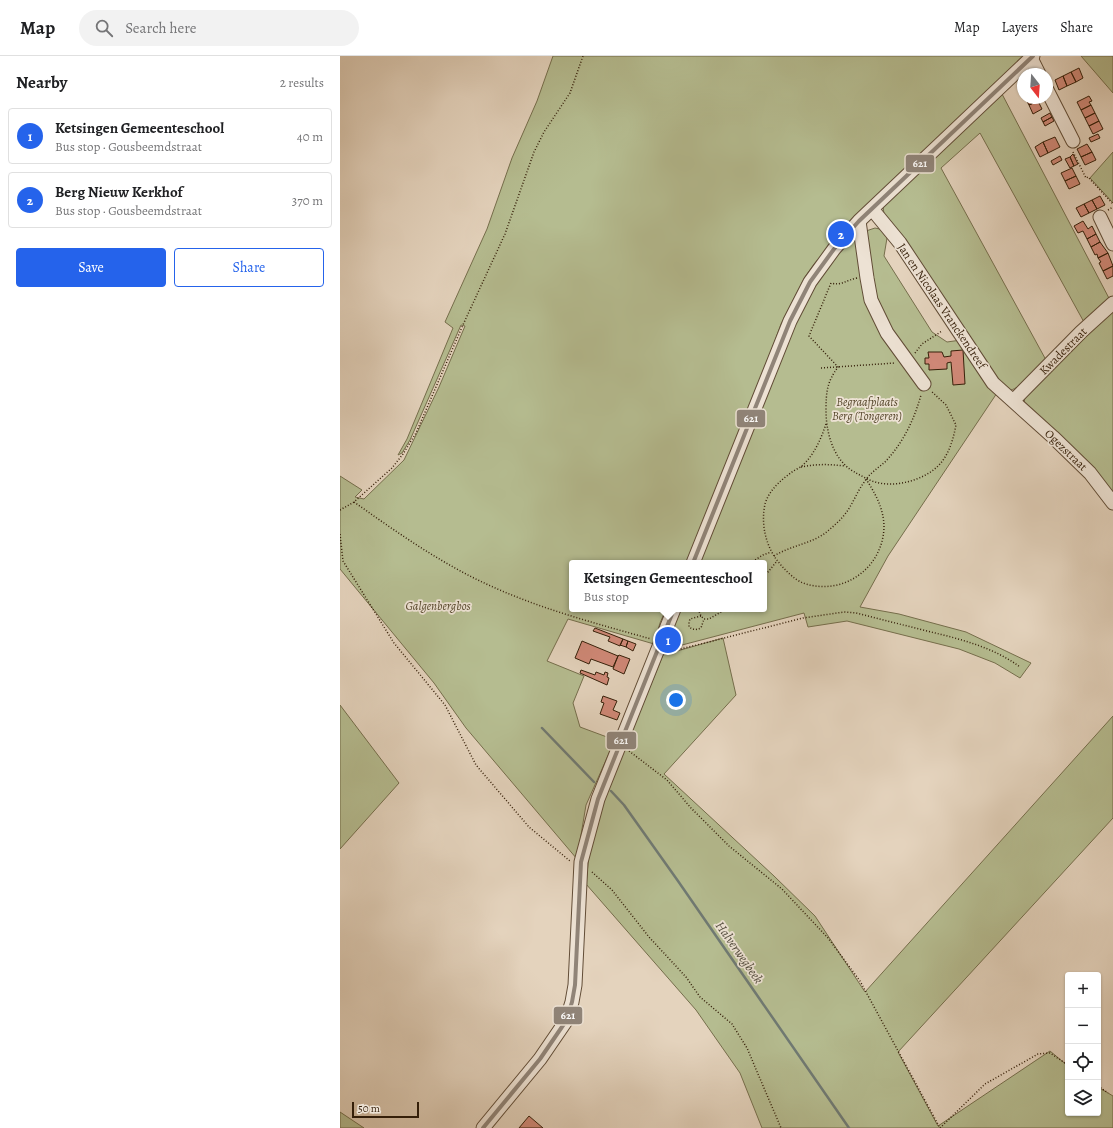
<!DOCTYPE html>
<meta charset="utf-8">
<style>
:root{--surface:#fff;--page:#f2f2f2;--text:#202124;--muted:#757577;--line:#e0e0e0;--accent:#2563eb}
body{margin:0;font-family:Alegreya,serif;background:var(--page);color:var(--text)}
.controls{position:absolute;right:12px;bottom:12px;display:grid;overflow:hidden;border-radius:4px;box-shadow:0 1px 3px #0004}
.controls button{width:36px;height:36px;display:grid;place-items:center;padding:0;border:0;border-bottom:1px solid var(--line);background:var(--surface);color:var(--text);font:20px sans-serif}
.compass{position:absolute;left:677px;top:12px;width:36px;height:36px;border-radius:50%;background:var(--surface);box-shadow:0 1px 3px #0004;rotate:163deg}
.scale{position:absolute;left:12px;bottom:10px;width:67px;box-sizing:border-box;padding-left:4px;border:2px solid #351f09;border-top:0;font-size:11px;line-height:14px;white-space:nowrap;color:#351f09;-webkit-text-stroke:3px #ede2d4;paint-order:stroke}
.you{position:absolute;left:336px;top:644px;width:14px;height:14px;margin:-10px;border:3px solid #fff;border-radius:50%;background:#1a73e8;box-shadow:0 0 0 6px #1a73e833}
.badge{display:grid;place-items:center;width:26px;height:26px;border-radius:50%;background:var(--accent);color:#fff;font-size:13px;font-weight:700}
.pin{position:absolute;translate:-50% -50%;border:2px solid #fff;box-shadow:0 1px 4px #0006}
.popup{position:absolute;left:229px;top:504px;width:198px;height:52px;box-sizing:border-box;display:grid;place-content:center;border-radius:4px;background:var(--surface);filter:drop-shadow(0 1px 3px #0005);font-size:13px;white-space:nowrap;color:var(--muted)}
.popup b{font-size:15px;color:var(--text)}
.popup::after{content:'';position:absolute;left:50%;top:100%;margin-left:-8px;border:8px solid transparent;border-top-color:var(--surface)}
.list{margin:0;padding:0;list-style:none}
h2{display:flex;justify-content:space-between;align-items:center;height:52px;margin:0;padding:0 16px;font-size:17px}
h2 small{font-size:13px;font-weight:400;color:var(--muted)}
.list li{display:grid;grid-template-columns:26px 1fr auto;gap:12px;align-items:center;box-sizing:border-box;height:56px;margin:0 8px 8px;padding:0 8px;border:1px solid var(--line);border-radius:4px}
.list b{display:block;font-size:15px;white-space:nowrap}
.list p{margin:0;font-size:13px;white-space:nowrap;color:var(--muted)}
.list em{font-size:13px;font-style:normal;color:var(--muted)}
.actions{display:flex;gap:8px;padding:12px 16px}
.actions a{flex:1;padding:9px 0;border:1px solid var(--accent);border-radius:4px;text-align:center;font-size:14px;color:var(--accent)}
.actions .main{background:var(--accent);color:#fff}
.icon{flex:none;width:22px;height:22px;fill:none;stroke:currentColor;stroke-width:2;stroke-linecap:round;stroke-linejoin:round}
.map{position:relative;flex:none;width:773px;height:1072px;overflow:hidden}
header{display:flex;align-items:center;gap:24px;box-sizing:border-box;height:56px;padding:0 20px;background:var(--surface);border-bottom:1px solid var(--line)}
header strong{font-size:19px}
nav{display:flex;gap:22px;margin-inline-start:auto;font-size:14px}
.search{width:280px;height:36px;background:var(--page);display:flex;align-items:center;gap:10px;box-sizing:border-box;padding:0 14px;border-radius:22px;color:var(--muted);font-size:15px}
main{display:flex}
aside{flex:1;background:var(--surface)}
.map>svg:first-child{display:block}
.green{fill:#b5bc90;stroke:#756e4c}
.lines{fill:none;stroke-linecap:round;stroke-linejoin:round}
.stream{stroke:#707a73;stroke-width:2.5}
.building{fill:#d18978;stroke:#351f09}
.minor-casing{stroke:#614c36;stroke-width:15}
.path{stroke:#351f09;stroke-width:1.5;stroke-dasharray:1 2;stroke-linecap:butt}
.minor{stroke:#ede2d4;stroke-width:13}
.bus-1-casing{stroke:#ede2d4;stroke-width:7}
.bus-1{stroke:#908478;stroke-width:4}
.labels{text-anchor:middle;stroke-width:3.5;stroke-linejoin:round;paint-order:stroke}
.street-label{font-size:12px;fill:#351f09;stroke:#ede2d4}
.park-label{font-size:12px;font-style:italic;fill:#55462b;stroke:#ede2d4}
.water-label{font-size:13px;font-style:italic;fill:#534c3e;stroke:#ede2d4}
.line-badge{stroke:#ede2d4;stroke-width:1.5}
.badge-label{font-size:11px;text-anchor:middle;font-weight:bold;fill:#fff}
</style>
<header>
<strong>Map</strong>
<div class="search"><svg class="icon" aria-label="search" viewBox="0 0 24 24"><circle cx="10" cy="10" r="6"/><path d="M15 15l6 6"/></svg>Search here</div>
<nav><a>Map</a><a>Layers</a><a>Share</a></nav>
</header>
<main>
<aside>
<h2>Nearby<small>2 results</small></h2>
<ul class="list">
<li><span class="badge">1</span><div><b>Ketsingen Gemeenteschool</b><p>Bus stop · Gousbeemdstraat</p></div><em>40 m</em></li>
<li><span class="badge">2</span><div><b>Berg Nieuw Kerkhof</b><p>Bus stop · Gousbeemdstraat</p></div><em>370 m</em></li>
</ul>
<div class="actions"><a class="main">Save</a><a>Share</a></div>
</aside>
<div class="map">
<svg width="773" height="1072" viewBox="0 0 773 1072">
<rect width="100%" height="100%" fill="#e4d3bd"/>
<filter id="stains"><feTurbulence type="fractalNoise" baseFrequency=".005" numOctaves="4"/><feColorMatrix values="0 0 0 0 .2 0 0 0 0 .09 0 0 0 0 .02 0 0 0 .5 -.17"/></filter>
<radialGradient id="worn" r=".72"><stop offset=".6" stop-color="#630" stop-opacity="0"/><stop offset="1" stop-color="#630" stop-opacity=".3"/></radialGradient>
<path class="green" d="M 213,0 L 686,0 L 506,171 L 474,208 L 465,221 L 441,268 L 422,321 L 347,507 L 232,507 L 232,553 L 326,553 L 320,567 L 314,588 L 228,563 L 207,605 L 244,620 L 233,647 L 240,671 L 275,684 L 246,749 L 237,803 L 126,672 L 94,627 L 0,513 L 0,420 L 22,434 L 15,441 L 24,443 L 64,404 L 99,331 L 125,270 L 121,269 L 70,384 L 62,397 L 58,399 L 67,383 L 113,272 L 105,266 L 147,173 L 172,102 L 197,45 Z
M 741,0 L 773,0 L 773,37 Z
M 662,38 L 771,246 L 745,268 L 640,77 L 601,112 L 706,304 C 699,311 678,336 668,334 C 665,333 661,329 658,326 L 544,158 L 543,150 Z
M 773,96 L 773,147 L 750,122 Z
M 535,172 L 544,174 L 547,182 L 544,200 L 592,276 L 607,286 L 621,284 L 642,323 L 657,337 L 548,500 L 520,551 L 559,558 L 626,576 L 691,607 L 680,622 L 655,607 L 619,593 L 507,565 L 468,571 L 464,557 L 323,594 L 340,553 L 424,553 L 424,507 L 359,507 L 468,237 L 511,180 Z
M 773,254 L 773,443 L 685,350 C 682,341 689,336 695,330 Z
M 383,582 L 396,639 L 324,718 L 434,820 L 475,860 L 525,936 L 773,660 L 773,762 L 558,996 L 598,1070 L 710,995 L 728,1010 L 728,1057 L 758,1057 L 758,1031 L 773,1040 L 773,1072 L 422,1072 L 400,1017 L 356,954 L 246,828 L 250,788 L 255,764 L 323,599 Z
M 0,649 L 59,727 L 0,793 Z
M 0,1056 L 24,1072 L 0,1072 Z"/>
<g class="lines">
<path class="stream" d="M 202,672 L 254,726
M 271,735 L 284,749 L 338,825 L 509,1072"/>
</g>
<path class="building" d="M 739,12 L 743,22 L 736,26 L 731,16 Z
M 731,16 L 736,26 L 727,30 L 723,20 Z
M 723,20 L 727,30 L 719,34 L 715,24 Z
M 749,40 L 752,45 L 749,46 L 751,49 L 741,54 L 737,46 Z
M 685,42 L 697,42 L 698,45 L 689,49 Z
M 698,45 L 702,53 L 693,58 L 689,49 Z
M 751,49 L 755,57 L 745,62 L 741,54 Z
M 710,57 L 712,61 L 703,66 L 701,62 Z
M 755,57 L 759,65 L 749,70 L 745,62 Z
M 712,61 L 714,65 L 705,70 L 703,66 Z
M 759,65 L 763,73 L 753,78 L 749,70 Z
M 758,78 L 760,82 L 751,86 L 749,82 Z
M 715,81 L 720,91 L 708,97 L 703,86 Z
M 703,86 L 708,97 L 700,101 L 695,91 Z
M 747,88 L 752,96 L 741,101 L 737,93 Z
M 752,96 L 756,104 L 745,109 L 741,101 Z
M 733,98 L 738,108 L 734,110 L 730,101 Z
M 720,100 L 722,104 L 713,109 L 711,105 Z
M 730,101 L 734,110 L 730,112 L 725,103 Z
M 732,112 L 736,120 L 725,125 L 721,117 Z
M 736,120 L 740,128 L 729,133 L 725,125 Z
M 760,140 L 765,149 L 757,153 L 752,144 Z
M 752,144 L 757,153 L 749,157 L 744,148 Z
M 744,148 L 749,157 L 741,161 L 736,152 Z
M 743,165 L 748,173 L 752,170 L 756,178 L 747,183 L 743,175 L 738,177 L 734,170 Z
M 756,178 L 760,186 L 751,191 L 747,183 Z
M 760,186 L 768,197 L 758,202 L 757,198 L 755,199 L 751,191 Z
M 768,197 L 773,210 L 763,215 L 759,207 L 761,206 L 758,202 Z
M 773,210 L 773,220 L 767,223 L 763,215 Z
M 623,294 L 625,328 L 613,329 L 611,306 L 607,307 L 607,313 L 589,314 L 589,308 L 585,308 L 585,302 L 589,302 L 588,296 L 602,296 L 604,301 L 611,300 L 611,295 Z
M 255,572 L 283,583 L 280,590 L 268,585 L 270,581 L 253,575 Z
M 283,583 L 288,585 L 286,591 L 280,589 Z
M 242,585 L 278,600 L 273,611 L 251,603 L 249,608 L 235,602 Z
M 288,585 L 296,588 L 293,595 L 286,591 Z
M 279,599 L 290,603 L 284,618 L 273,613 L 278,600 Z
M 241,614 L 255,619 L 256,616 L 264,619 L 265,616 L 268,617 L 267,621 L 269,622 L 267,629 L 240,617 Z
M 263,640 L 277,645 L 273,654 L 280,657 L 277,664 L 260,658 L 264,647 L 261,646 Z
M 189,1060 L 203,1072 L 179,1072 Z"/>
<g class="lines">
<g class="minor-casing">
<path id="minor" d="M 691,2 L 699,18
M 707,34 L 733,85
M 532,153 L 560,187 L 653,327 L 713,381 L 750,417 L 773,447
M 760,161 L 773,188
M 519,165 L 527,222 L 531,244 L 547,277 L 584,328
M 674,344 L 741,276 L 773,247
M 353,507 L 450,265 L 470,226 L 494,193 L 519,165 L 693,0
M 143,1072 L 200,1003 L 226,965 L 232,946 L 235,929 L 241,806 L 258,743 L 334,553"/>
</g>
<path class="path" d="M 733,96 L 746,122 L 748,121 L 773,148
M 768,154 L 773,151
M 517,222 C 506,224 502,230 491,227 L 469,280 L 498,311 C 487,326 486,336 486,354 C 486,373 491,396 506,410 C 509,413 513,415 516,417 C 522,420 528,424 535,426 C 555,432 584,424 598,410 C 609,399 613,384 616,369 L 606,349 L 591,335
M 575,297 L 582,288 L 602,275
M 481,312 L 555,307
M 486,368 C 481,383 474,399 462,410 C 459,412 455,414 452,416 C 441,424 429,434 425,448 C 421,467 425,487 436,503 C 443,512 453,523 463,527 C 503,541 543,512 544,471 C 544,453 535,437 526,423
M 461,411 C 476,408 489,408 505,410
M 14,446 C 58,477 103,509 153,531 C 204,554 258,568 311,583
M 0,454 L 14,446 L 52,412 L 63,398 L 76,377 L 122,271 L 165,178 L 194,96 L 204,76 L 230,37 L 243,0
M 0,478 L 3,505 L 54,587 L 105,649 L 136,709 L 189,771 L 230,805
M 434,500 C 450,490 469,488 484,478 C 493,471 502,463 508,454 C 514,445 518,434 525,425 C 530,417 538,412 545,406 C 563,387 574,364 581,339
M 410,507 L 423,499 L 431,496
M 424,521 L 437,505
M 360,553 L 359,555 L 361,560 L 364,563 L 369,563 L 386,553
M 361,560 L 350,563 L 349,566 L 349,571 C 354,574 356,574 361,572 L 364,563
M 329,596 L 463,562 L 504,556 L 516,557 C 540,563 563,569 587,575 C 620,583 653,591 680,611
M 289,695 L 327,724 L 351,752 L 389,790 L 442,833 L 488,882 L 520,925 L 600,1072
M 252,816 L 272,834 L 309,881 L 346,921 L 360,941 L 392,968 L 407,992 L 441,1072
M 758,1030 L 768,1037
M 600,1072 L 645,1028 L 698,998 L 710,997 L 728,1009"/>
<use href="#minor" class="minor"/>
<g class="bus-1-casing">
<path id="bus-1" d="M 353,507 L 450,265 L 470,226 L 494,193 L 519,165 L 693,0
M 143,1072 L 200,1003 L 226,965 L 232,946 L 235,929 L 241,806 L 258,743 L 334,553"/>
</g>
<use href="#bus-1" class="bus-1"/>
</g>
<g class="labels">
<g class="street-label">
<text transform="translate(602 250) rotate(56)" y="4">Jan en Nicolaas Vranckendreef</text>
<text transform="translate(723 295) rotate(-45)" y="4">Kwadestraat</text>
<text transform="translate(726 394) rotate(44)" y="4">Ogezstraat</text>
</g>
<g class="park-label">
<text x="527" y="350">Begraafplaats<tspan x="527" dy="14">Berg (Tongeren)</tspan></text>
<text x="98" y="554">Galgenbergbos</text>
</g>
<g class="water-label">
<text transform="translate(400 896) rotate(55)" y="5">Halverwegbeek</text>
</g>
</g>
<g class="line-badge">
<rect x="565" y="98" width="30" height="19" rx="4" fill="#908478"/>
<rect x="396" y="353" width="30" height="19" rx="4" fill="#908478"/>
<rect x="266" y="675" width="31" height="19" rx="4" fill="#908478"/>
<rect x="213" y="950" width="30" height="19" rx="4" fill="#908478"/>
</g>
<g class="badge-label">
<text x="580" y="111">621</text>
<text x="411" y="366">621</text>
<text x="281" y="688">621</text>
<text x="228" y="963">621</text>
</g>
<rect width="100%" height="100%" filter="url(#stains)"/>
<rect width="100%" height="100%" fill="url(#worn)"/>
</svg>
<div class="controls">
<button>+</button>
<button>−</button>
<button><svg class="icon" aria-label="locate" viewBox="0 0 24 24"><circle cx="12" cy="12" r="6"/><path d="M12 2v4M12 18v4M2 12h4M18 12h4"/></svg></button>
<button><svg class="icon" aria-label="layers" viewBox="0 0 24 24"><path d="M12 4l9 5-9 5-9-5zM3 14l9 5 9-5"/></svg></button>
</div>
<svg class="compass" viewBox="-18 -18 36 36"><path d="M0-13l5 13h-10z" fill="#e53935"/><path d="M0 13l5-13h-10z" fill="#757577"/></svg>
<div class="scale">50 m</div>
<div class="you"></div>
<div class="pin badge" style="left:328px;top:584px">1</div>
<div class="popup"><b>Ketsingen Gemeenteschool</b>Bus stop</div>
<div class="pin badge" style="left:501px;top:178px">2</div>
</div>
</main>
